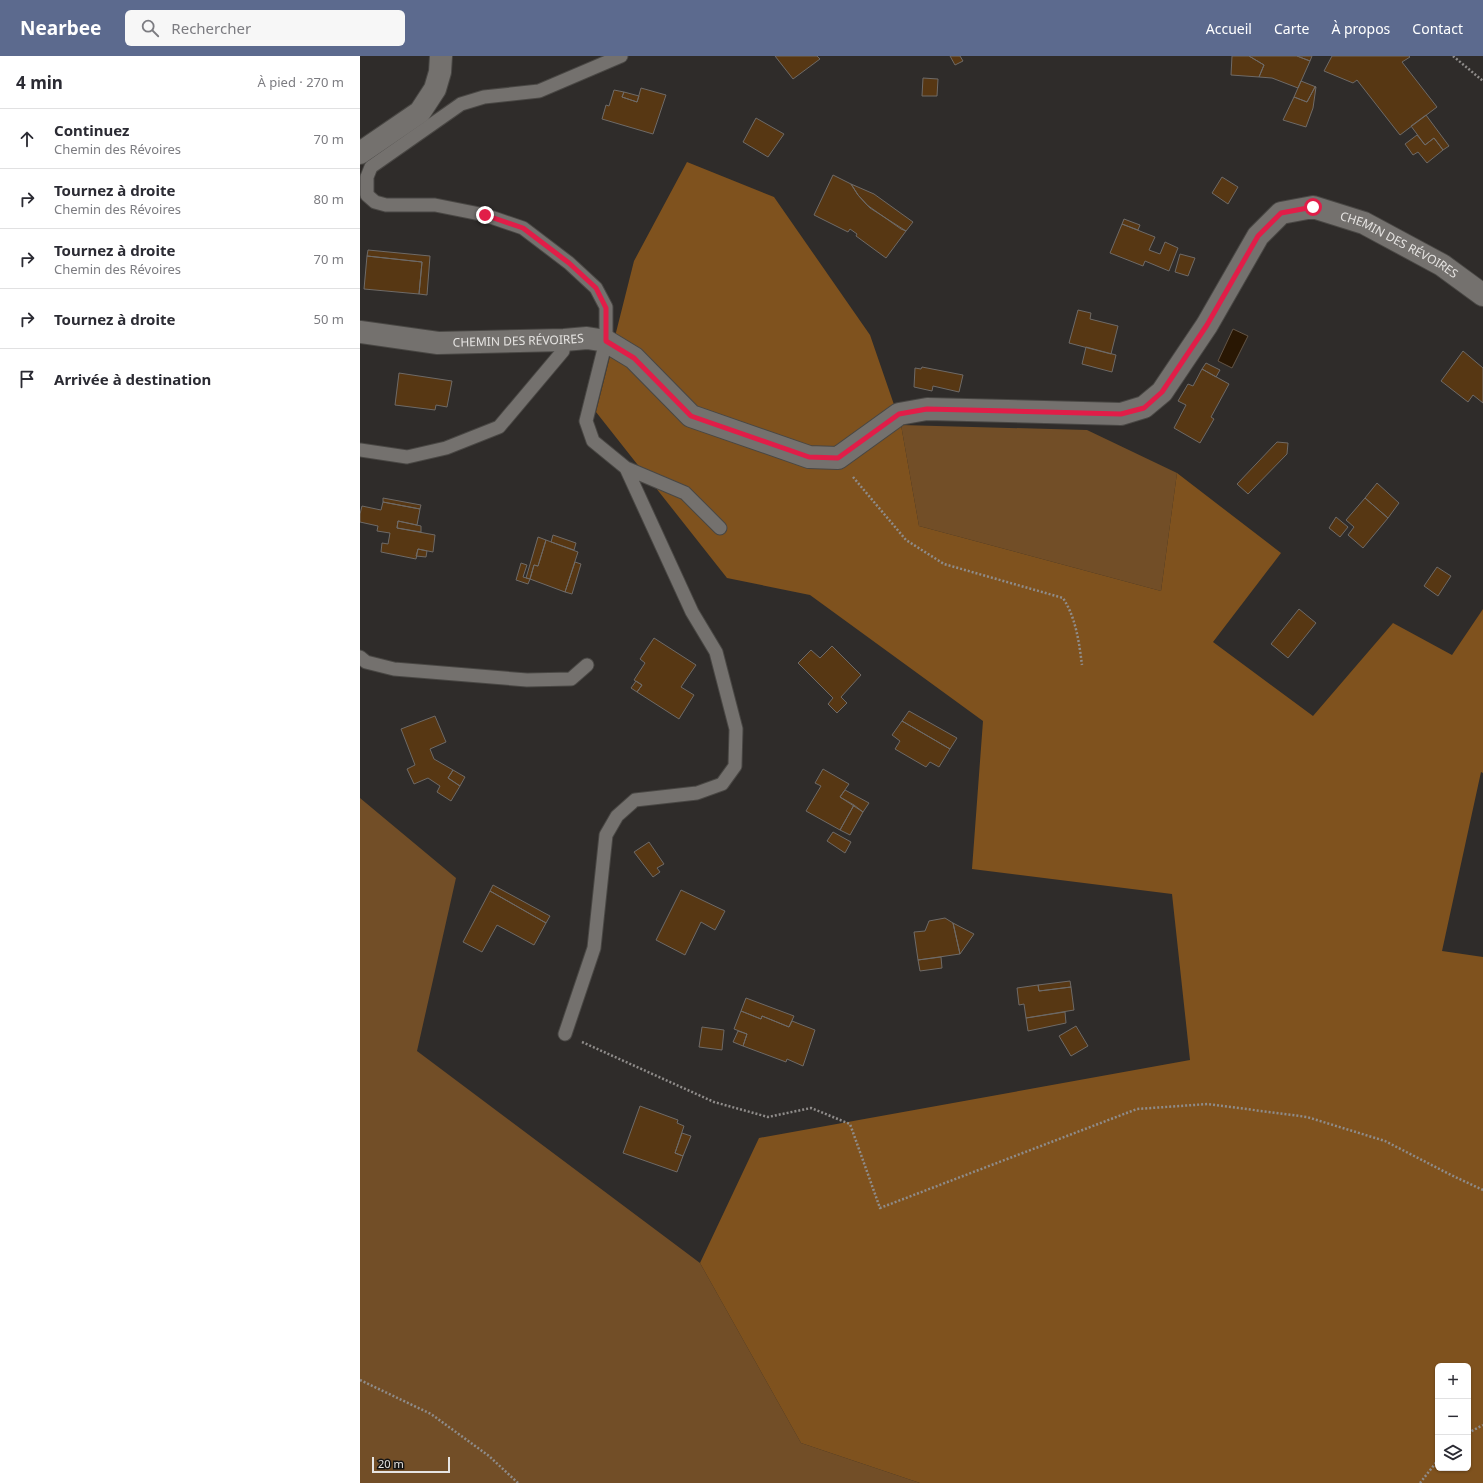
<!DOCTYPE html>
<html lang="fr">
<meta charset="utf-8">
<style>
:root{--surface:#fff;--page:#f7f7f7;--text:#2b2b33;--muted:#7c7c81;--line:#e1e1e2;--accent:#5c6a8e}
body{margin:0;font-family:"Noto Sans",sans-serif;background:var(--page);color:var(--text)}
.controls{position:absolute;right:12px;bottom:12px;display:grid;overflow:hidden;border-radius:6px;box-shadow:0 1px 3px #0004}
.controls button{width:36px;height:36px;display:grid;place-items:center;padding:0;border:0;border-bottom:1px solid var(--line);background:var(--surface);color:var(--text);font:20px sans-serif}
.scale{position:absolute;left:12px;bottom:10px;width:78px;box-sizing:border-box;padding-left:4px;border:2px solid #e6e4e2;border-top:0;font-size:11px;line-height:14px;white-space:nowrap;color:#e6e4e2;-webkit-text-stroke:3px #161514;paint-order:stroke}
.stop{position:absolute;width:12px;height:12px;margin:-9px;border:3px solid #e11d48;border-radius:50%;background:#fff}
.stop.end{background:#e11d48;border-color:#fff;box-shadow:0 1px 4px #0008}
.list{margin:0;padding:0;list-style:none}
h2{display:flex;justify-content:space-between;align-items:center;height:52px;margin:0;padding:0 16px;font-size:17px}
h2 small{font-size:13px;font-weight:400;color:var(--muted)}
.list li{display:grid;grid-template-columns:26px 1fr auto;gap:12px;align-items:center;box-sizing:border-box;height:60px;padding:0 16px;border-top:1px solid var(--line)}
.list b{display:block;font-size:15px;white-space:nowrap}
.list p{margin:0;font-size:13px;white-space:nowrap;color:var(--muted)}
.list em{font-size:13px;font-style:normal;color:var(--muted)}
.icon{flex:none;width:22px;height:22px;fill:none;stroke:currentColor;stroke-width:2;stroke-linecap:round;stroke-linejoin:round}
.map{position:relative;flex:none;width:1123px;height:1427px;overflow:hidden}
header{display:flex;align-items:center;gap:24px;box-sizing:border-box;height:56px;padding:0 20px;background:var(--accent);color:#fff}
header strong{font-size:19px}
nav{display:flex;gap:22px;margin-inline-start:auto;font-size:14px}
.search{width:280px;height:36px;background:var(--page);display:flex;align-items:center;gap:10px;box-sizing:border-box;padding:0 14px;border-radius:6px;color:var(--muted);font-size:15px}
main{display:flex}
aside{flex:1;background:var(--surface)}
.map>svg:first-child{display:block}
.green{fill:#724e27}
.forest{fill:#7f521e;fill-rule:evenodd}
.water{fill:#291703;stroke:#625446}
.building{fill:#573713;stroke:#6e6a67}
.lines{fill:none;stroke-linecap:round;stroke-linejoin:round}
.lane-casing{stroke:#494744;stroke-width:15}
.street-casing{stroke:#494744;stroke-width:24}
.path{stroke:#8f8c8a;stroke-width:2.5;stroke-dasharray:2 2;stroke-linecap:butt}
.lane{stroke:#74716e;stroke-width:13}
.street{stroke:#74716e;stroke-width:22}
.route{stroke:#e11d48;stroke-width:5}
.labels{text-anchor:middle;stroke-width:3.5;stroke-linejoin:round;paint-order:stroke}
.street-label{font-size:12px;fill:#e6e4e2;stroke:#161514}
</style>
<header>
<strong>Nearbee</strong>
<div class="search"><svg class="icon" aria-label="search" viewBox="0 0 24 24"><circle cx="10" cy="10" r="6"/><path d="M15 15l6 6"/></svg>Rechercher</div>
<nav><a>Accueil</a><a>Carte</a><a>À propos</a><a>Contact</a></nav>
</header>
<main>
<aside>
<h2>4 min<small>À pied · 270 m</small></h2>
<ul class="list">
<li><svg class="icon" aria-label="ahead" viewBox="0 0 24 24"><path d="M12 20V5M6 11l6-6 6 6"/></svg><div><b>Continuez</b><p>Chemin des Révoires</p></div><em>70 m</em></li>
<li><svg class="icon" aria-label="right" viewBox="0 0 24 24"><path d="M7 20v-9h11M14 6l5 5-5 5"/></svg><div><b>Tournez à droite</b><p>Chemin des Révoires</p></div><em>80 m</em></li>
<li><svg class="icon" aria-label="right" viewBox="0 0 24 24"><path d="M7 20v-9h11M14 6l5 5-5 5"/></svg><div><b>Tournez à droite</b><p>Chemin des Révoires</p></div><em>70 m</em></li>
<li><svg class="icon" aria-label="right" viewBox="0 0 24 24"><path d="M7 20v-9h11M14 6l5 5-5 5"/></svg><div><b>Tournez à droite</b></div><em>50 m</em></li>
<li><svg class="icon" aria-label="arrive" viewBox="0 0 24 24"><path d="M6 21V4h12l-3 4 3 4H6"/></svg><div><b>Arrivée à destination</b></div></li>
</ul>
</aside>
<div class="map">
<svg width="1123" height="1427" viewBox="0 0 1123 1427">
<rect width="100%" height="100%" fill="#2f2c2a"/>
<path class="green" d="M 541,369 L 727,374 L 817,417 L 801,535 L 559,470 Z
M 0,742 L 96,822 L 57,995 L 340,1207 L 441,1387 L 560,1427 L 0,1427 Z"/>
<path class="forest" d="M 327,106 L 414,141 L 510,279 L 541,369 L 559,470 L 801,535 L 817,417 L 921,497 L 853,586 L 953,660 L 1033,567 L 1092,599 L 1123,553 L 1123,717 L 1121,716 L 1082,895 L 1123,901 L 1123,1427 L 560,1427 L 441,1387 L 340,1207 L 399,1082 L 830,1004 L 812,838 L 612,813 L 623,665 L 450,539 L 367,522 L 236,356 L 274,205 ZM 1078,1310 L 1108,1310 L 1108,1412 L 1078,1412 Z"/>
<path class="water" d="M 873,273 L 888,280 L 872,312 L 858,305 Z"/>
<path class="building" d="M 415,0 L 457,0 L 460,3 L 433,23 Z
M 590,0 L 600,0 L 603,5 L 595,9 Z
M 872,0 L 889,0 L 904,9 L 899,21 L 871,19 Z
M 889,0 L 937,0 L 950,5 L 938,32 L 912,22 L 899,21 L 904,9 Z
M 937,0 L 952,0 L 950,5 Z
M 972,0 L 1049,0 L 1050,1 L 1042,6 L 1077,51 L 1040,79 L 997,24 L 993,27 L 964,15 Z
M 563,22 L 578,23 L 577,40 L 562,40 Z
M 941,25 L 956,31 L 955,31 L 947,46 L 934,41 Z
M 955,31 L 956,31 L 953,52 L 946,71 L 923,64 L 934,41 L 947,46 Z
M 281,32 L 306,39 L 293,78 L 242,63 L 246,49 L 249,50 L 254,34 L 264,36 L 262,41 L 277,46 Z
M 264,36 L 279,40 L 277,46 L 262,41 Z
M 1066,59 L 1089,90 L 1083,94 L 1074,82 L 1065,89 L 1051,70 Z
M 396,62 L 424,78 L 408,101 L 383,86 Z
M 1057,79 L 1065,89 L 1074,82 L 1083,94 L 1067,107 L 1058,96 L 1053,99 L 1045,88 Z
M 473,119 L 491,128 L 498,139 L 510,152 L 546,175 L 526,202 L 496,180 L 497,178 L 490,173 L 488,176 L 454,159 Z
M 862,121 L 878,131 L 868,148 L 852,137 Z
M 491,128 L 514,138 L 553,166 L 546,175 L 541,173 L 507,149 L 498,139 Z
M 764,163 L 780,169 L 778,174 L 762,168 Z
M 762,168 L 795,181 L 789,194 L 800,198 L 805,186 L 818,192 L 809,215 L 785,205 L 783,210 L 750,197 Z
M 8,194 L 70,200 L 67,239 L 59,238 L 62,206 L 7,200 Z
M 820,198 L 835,202 L 828,220 L 815,216 Z
M 7,200 L 62,206 L 59,238 L 4,233 Z
M 718,254 L 731,257 L 730,263 L 758,270 L 751,298 L 709,287 Z
M 726,291 L 756,299 L 752,316 L 722,308 Z
M 1103,295 L 1123,312 L 1123,347 L 1113,339 L 1108,346 L 1081,325 Z
M 846,307 L 860,314 L 856,321 L 842,313 Z
M 562,311 L 603,319 L 599,336 L 573,330 L 572,335 L 554,331 L 555,312 L 561,313 Z
M 842,313 L 869,328 L 851,361 L 854,363 L 840,387 L 814,372 L 826,349 L 818,345 L 828,328 L 833,330 Z
M 39,317 L 92,325 L 87,351 L 76,349 L 75,354 L 35,349 Z
M 917,386 L 928,387 L 927,398 L 888,438 L 877,428 Z
M 1017,427 L 1039,447 L 1028,462 L 1005,442 Z
M 23,442 L 61,449 L 60,453 L 23,446 Z
M 1005,442 L 1028,462 L 1003,492 L 988,479 L 994,471 L 986,464 Z
M 23,446 L 60,453 L 57,469 L 38,465 L 37,472 L 75,479 L 73,496 L 58,493 L 56,503 L 21,496 L 22,487 L 28,488 L 30,477 L 17,475 L 18,470 L 0,466 L 0,458 L 2,450 L 21,454 Z
M 976,461 L 988,471 L 980,481 L 969,472 Z
M 38,465 L 61,470 L 61,476 L 37,472 Z
M 193,479 L 216,487 L 214,494 L 191,486 Z
M 178,481 L 186,484 L 178,510 L 174,509 L 170,523 L 166,522 Z
M 186,484 L 218,496 L 205,536 L 170,523 L 174,509 L 178,510 Z
M 58,493 L 67,495 L 66,501 L 56,500 Z
M 215,506 L 221,508 L 212,538 L 205,536 Z
M 161,507 L 167,509 L 163,521 L 170,523 L 168,528 L 156,524 Z
M 1077,511 L 1091,520 L 1078,540 L 1064,530 Z
M 939,553 L 956,567 L 928,602 L 911,588 Z
M 294,582 L 336,609 L 321,631 L 334,639 L 319,663 L 277,636 L 282,629 L 274,624 L 285,607 L 280,603 Z
M 472,590 L 501,619 L 481,641 L 487,647 L 477,657 L 468,648 L 473,642 L 438,607 L 451,594 L 460,602 Z
M 276,625 L 282,629 L 277,636 L 271,632 Z
M 549,655 L 597,682 L 590,693 L 542,665 Z
M 75,660 L 86,686 L 70,693 L 74,703 L 93,714 L 88,722 L 100,730 L 91,745 L 77,736 L 80,730 L 68,722 L 54,728 L 47,713 L 55,709 L 41,673 Z
M 542,665 L 590,693 L 579,711 L 570,706 L 566,711 L 535,693 L 540,685 L 532,679 Z
M 463,713 L 489,728 L 480,741 L 494,749 L 480,774 L 446,755 L 461,730 L 455,727 Z
M 93,714 L 105,721 L 100,730 L 88,722 Z
M 485,734 L 509,747 L 503,756 L 480,741 Z
M 494,749 L 503,756 L 490,779 L 480,774 Z
M 473,776 L 491,786 L 485,797 L 467,785 Z
M 289,786 L 304,808 L 297,812 L 300,816 L 293,821 L 274,796 Z
M 133,829 L 190,860 L 186,867 L 130,835 Z
M 321,834 L 365,855 L 355,874 L 341,866 L 325,899 L 296,884 Z
M 130,835 L 186,867 L 174,889 L 137,869 L 122,896 L 103,886 Z
M 585,862 L 593,867 L 600,898 L 558,904 L 554,876 L 565,875 L 569,865 Z
M 593,867 L 614,878 L 600,898 Z
M 581,901 L 582,912 L 560,915 L 558,904 Z
M 710,925 L 711,931 L 679,935 L 678,929 Z
M 678,929 L 679,935 L 711,931 L 714,954 L 666,962 L 664,948 L 659,949 L 657,932 Z
M 386,942 L 434,960 L 429,971 L 402,960 L 401,963 L 381,955 Z
M 381,955 L 401,963 L 402,960 L 429,971 L 432,965 L 455,974 L 443,1010 L 427,1003 L 426,1006 L 383,990 L 387,978 L 374,973 Z
M 705,956 L 706,967 L 668,975 L 666,962 Z
M 716,970 L 728,990 L 711,1000 L 699,980 Z
M 342,971 L 364,974 L 362,994 L 339,991 Z
M 378,975 L 387,978 L 383,990 L 373,986 Z
M 280,1050 L 318,1064 L 317,1067 L 324,1070 L 315,1097 L 323,1100 L 317,1116 L 263,1097 Z
M 322,1077 L 331,1080 L 323,1100 L 315,1097 Z"/>
<g class="lines">
<g class="lane-casing">
<path id="lane" d="M 261,0 L 179,35 L 124,41 L 101,48 L 11,111 L 7,121 L 7,139 L 15,146 L 26,149 L 75,149 L 125,159 L 163,172 L 209,207 L 236,232 L 246,251 L 246,285 L 226,365 L 233,385 L 266,412 L 325,437 L 360,472
M 0,394 L 47,401 L 86,392 L 139,371 L 203,295 L 204,284
M 0,601 L 6,606 L 34,613 L 167,624 L 211,623 L 227,609
M 205,978 L 234,892 L 246,779 L 257,760 L 275,744 L 337,737 L 362,728 L 375,710 L 376,673 L 356,596 L 332,556 L 266,412"/>
</g>
<g class="street-casing">
<g id="street">
<path d="M 0,97 L 60,56 L 75,33 L 80,16 L 81,0"/>
<path id="s1" d="M 0,276 L 78,287 L 204,284 L 227,282 L 246,285 L 274,302 L 331,360 L 449,401 L 478,402 L 539,358 L 567,353 L 761,358 L 784,351 L 802,336 L 847,269 L 898,180 L 921,157 L 953,151 L 1004,167 L 1082,209 L 1123,239"/>
</g>
</g>
<path class="path" d="M 1093,0 L 1123,25
M 493,421 L 546,484 L 584,508 L 703,542 C 716,562 719,586 722,609
M 222,986 L 354,1046 L 408,1061 L 451,1052 L 490,1068 L 520,1152 L 777,1053 L 848,1048 L 947,1061 L 1025,1085 L 1091,1119 L 1123,1134
M 0,1324 L 71,1358 L 129,1400 L 158,1427
M 1108,1377 L 1123,1369
M 1060,1427 L 1078,1404"/>
<use href="#lane" class="lane"/>
<use href="#street" class="street"/>
</g>
<g class="lines">
<path class="route" d="M 125,159 L 163,172 L 209,207 L 236,232 L 246,252 L 246,285 L 274,302 L 331,360 L 449,401 L 478,402 L 539,358 L 567,353 L 761,358 L 784,352 L 802,336 L 847,269 L 898,180 L 921,157 L 953,151"/>
</g>
<g class="labels">
<g class="street-label">
<text dy="4" stroke="none"><textPath href="#s1" startOffset="1203">CHEMIN DES RÉVOIRES</textPath></text>
<text dy="4" stroke="none"><textPath href="#s1" startOffset="159">CHEMIN DES RÉVOIRES</textPath></text>
</g>
</g>
</svg>
<div class="controls">
<button>+</button>
<button>−</button>
<button><svg class="icon" aria-label="layers" viewBox="0 0 24 24"><path d="M12 4l9 5-9 5-9-5zM3 14l9 5 9-5"/></svg></button>
</div>
<div class="scale">20 m</div>
<div class="stop" style="left:953px;top:151px"></div>
<div class="stop end" style="left:125px;top:159px"></div>
</div>
</main>
